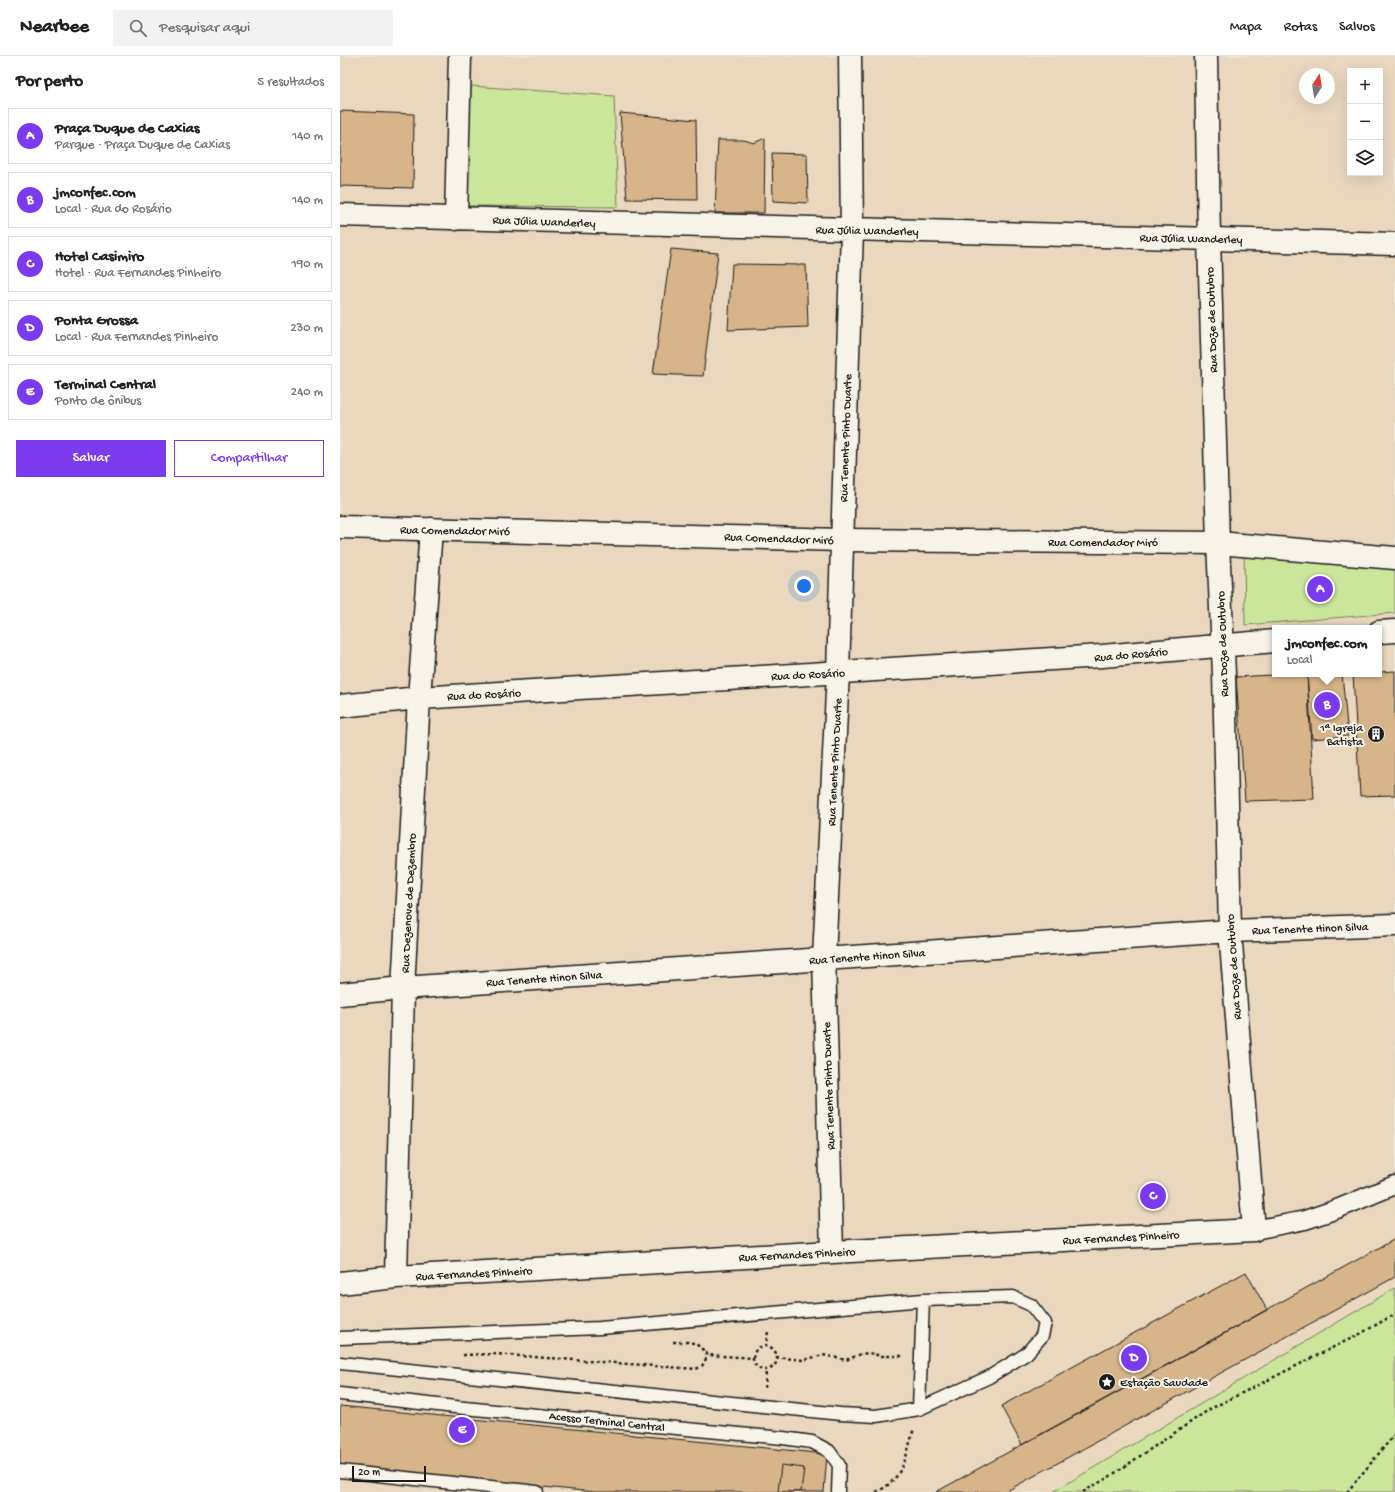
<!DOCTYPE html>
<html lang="pt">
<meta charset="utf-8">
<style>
:root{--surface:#fff;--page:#f2f2f2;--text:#202124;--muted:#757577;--line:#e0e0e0;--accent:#7c3aed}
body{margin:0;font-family:"Gochi Hand",sans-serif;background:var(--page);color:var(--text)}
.controls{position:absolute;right:12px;top:12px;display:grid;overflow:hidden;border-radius:0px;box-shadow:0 4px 16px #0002}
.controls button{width:36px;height:36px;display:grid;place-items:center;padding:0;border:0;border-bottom:1px solid var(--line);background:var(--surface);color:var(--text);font:20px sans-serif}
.compass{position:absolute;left:959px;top:12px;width:36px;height:36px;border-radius:50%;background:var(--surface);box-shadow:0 4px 16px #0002;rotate:12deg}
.scale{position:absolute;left:12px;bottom:10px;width:74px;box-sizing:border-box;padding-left:4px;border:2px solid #1c1c1c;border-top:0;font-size:11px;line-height:14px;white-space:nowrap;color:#1c1c1c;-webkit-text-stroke:3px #f7f3e8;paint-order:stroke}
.you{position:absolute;left:464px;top:530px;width:14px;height:14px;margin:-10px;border:3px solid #fff;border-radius:50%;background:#1a73e8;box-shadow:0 0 0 6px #1a73e833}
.badge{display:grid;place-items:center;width:26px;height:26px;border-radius:50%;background:var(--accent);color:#fff;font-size:13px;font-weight:700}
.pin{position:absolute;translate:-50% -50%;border:2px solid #fff;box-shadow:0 1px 4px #0006}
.popup{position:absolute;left:932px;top:569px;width:110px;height:52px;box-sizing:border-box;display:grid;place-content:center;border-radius:0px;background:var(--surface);filter:drop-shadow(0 1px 3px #0005);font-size:13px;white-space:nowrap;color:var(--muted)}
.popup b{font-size:15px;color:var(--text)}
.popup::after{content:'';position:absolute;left:50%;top:100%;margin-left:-8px;border:8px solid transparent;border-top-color:var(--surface)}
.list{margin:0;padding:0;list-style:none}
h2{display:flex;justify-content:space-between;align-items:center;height:52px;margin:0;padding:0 16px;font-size:17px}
h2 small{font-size:13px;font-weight:400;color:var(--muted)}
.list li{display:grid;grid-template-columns:26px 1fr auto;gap:12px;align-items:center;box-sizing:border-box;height:56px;margin:0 8px 8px;padding:0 8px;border:1px solid var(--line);border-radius:0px}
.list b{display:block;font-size:15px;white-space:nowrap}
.list p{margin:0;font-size:13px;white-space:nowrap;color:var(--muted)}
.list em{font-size:13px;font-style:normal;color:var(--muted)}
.actions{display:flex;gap:8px;padding:12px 16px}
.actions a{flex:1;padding:9px 0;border:1px solid var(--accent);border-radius:0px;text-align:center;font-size:14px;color:var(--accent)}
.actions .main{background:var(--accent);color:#fff}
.icon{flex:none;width:22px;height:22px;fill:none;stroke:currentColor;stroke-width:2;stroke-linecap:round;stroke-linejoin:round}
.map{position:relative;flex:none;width:1055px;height:1436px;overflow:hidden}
header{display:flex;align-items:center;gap:24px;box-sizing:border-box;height:56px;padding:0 20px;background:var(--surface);border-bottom:1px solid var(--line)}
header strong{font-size:19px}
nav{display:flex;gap:22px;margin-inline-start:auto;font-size:14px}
.search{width:280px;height:36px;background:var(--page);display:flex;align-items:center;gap:10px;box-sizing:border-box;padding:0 14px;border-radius:0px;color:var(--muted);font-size:15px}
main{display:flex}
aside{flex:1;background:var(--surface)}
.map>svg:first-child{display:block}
.built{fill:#e9d7be;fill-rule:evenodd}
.green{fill:#cbe59b;stroke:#74805c}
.building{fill:#d7b489;stroke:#1c1c1c}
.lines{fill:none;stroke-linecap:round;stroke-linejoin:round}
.service-casing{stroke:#1c1c1c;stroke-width:15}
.pedestrian-casing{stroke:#1c1c1c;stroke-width:21}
.minor-casing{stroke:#1c1c1c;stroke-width:25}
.secondary-casing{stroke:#1c1c1c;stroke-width:25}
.path{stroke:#1c1c1c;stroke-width:2.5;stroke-dasharray:3 3;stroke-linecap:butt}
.service{stroke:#f7f3e8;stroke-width:12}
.pedestrian{stroke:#f7f3e8;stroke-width:18}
.minor{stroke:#f7f3e8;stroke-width:22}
.secondary{stroke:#f7f3e8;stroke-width:22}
.labels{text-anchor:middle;stroke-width:4;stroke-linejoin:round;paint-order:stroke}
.street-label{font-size:12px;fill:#1c1c1c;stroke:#f7f3e8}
.poi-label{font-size:12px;fill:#1c1c1c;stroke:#f7f3e8;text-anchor:end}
</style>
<header>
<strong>Nearbee</strong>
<div class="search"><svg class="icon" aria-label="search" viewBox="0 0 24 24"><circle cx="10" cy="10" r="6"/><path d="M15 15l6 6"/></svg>Pesquisar aqui</div>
<nav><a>Mapa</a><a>Rotas</a><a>Salvos</a></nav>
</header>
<main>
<aside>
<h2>Por perto<small>5 resultados</small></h2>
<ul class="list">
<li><span class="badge">A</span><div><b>Praça Duque de Caxias</b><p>Parque · Praça Duque de Caxias</p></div><em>140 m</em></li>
<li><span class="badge">B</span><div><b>jmconfec.com</b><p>Local · Rua do Rosário</p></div><em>140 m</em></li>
<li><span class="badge">C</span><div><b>Hotel Casimiro</b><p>Hotel · Rua Fernandes Pinheiro</p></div><em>190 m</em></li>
<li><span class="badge">D</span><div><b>Ponta Grossa</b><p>Local · Rua Fernandes Pinheiro</p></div><em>230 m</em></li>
<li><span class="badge">E</span><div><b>Terminal Central</b><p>Ponto de ônibus</p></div><em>240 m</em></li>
</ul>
<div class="actions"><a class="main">Salvar</a><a>Compartilhar</a></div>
</aside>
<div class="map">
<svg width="1055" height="1436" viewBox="0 0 1055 1436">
<rect width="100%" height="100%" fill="#f1e6d5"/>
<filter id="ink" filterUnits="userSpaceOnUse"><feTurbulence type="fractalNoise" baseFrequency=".025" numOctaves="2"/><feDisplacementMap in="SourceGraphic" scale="8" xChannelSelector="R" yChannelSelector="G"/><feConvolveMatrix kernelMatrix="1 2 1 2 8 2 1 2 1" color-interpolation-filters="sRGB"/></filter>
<g filter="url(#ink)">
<path class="built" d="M 0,0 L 1055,0 L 1055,1436 L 0,1436 ZM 1010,15 L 1040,15 L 1040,117 L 1010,117 ZM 965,18 L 989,18 L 989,42 L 965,42 ZM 935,572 L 1039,572 L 1039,618 L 935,618 Z"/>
<path class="green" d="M 131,30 L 274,40 L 278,151 L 127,150 Z
M 904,493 L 1055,508 L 1055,557 L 905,569 Z
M 1055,1232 L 1055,1436 L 713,1436 Z"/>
<path class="building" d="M 0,55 L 74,58 L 73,132 L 0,130 Z
M 280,57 L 356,64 L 357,144 L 287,143 Z
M 425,82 L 424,157 L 375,157 L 378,84 L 404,84 L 414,87 Z
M 432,97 L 467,98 L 468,147 L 433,145 Z
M 331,193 L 378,197 L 363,320 L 313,318 Z
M 392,208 L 466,209 L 468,271 L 388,274 Z
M 1055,615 L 1055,739 L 1020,740 L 1013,618 L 1039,618 L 1039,616 Z
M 950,618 L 967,618 L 974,743 L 905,745 L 896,621 Z
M 967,618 L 1002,618 L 1008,680 L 972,683 Z
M 1055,1183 L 1055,1221 L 665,1436 L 596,1436 Z
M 906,1216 L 927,1254 L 682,1389 L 661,1350 Z
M 0,1350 L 487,1398 L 484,1436 L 254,1436 L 0,1411 Z
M 441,1409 L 464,1412 L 461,1436 L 438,1436 Z"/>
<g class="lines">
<g class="service-casing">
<path id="service" d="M 0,1282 L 260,1272 L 583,1244 L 673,1241 L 691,1249 L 705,1267 L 702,1280 L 686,1298 L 649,1321 L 579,1353 L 536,1360 L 501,1358 L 0,1307
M 0,1338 L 124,1352 L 443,1382 L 472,1386 L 489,1395 L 499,1409 L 498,1436
M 579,1353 L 583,1244
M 0,1415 L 197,1436"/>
</g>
<g class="pedestrian-casing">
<path id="pedestrian" d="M 914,1174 L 965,1164 L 997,1153 L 1055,1129"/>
</g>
<g class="minor-casing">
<path id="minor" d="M 0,159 L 1055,188
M 116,163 L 120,0
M 0,938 L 63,932 L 890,875 L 1055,869
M 492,1196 L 484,902 L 498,616 L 512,174 L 510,0
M 56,1221 L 63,932 L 79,642 L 91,473
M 0,1227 L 56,1221 L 492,1196 L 914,1174 L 890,875 L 884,618 L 878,487 L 869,182 L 866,0"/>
</g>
<g class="secondary-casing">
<path id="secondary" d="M 0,471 L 502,484 L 878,487 L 1055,502
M 1039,576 L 1055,575
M 0,650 L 79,642 L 762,600 L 935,585"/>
</g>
<path class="path" d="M 333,1286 C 352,1286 354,1284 368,1299 L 414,1302
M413 1302a12 12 0 1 1 24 0a12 12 0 1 1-24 0Z
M 426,1291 L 428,1275
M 123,1299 L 154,1298 L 356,1313 L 362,1310 L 368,1299
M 436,1301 L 463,1304 L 483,1299 L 506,1304 L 521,1298 L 529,1297 L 541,1300 L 563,1300
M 425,1332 L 426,1314
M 536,1436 C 564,1424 566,1399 574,1372
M 743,1436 L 769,1421 L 870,1353 L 1020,1278 L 1055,1258
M 1007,1436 L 1055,1378"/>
<use href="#service" class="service"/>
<use href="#pedestrian" class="pedestrian"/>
<use href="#minor" class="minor"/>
<use href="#secondary" class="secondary"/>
</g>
</g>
<defs>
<g id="building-disc" transform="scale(0.9)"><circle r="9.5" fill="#1c1c1c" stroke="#f7f3e8"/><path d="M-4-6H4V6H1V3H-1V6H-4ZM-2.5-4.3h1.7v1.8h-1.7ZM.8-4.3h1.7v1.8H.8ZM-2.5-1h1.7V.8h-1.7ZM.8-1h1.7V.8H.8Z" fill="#fff"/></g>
<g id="sight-disc" transform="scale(0.9)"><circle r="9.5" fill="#1c1c1c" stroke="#f7f3e8"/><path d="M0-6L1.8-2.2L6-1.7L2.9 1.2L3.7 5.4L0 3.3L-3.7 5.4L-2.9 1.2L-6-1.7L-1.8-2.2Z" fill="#fff"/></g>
</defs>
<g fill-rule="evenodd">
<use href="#building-disc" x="1036" y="678"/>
<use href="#sight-disc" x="767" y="1326"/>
</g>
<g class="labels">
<g class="street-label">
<text transform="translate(204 165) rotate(2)" y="4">Rua Júlia Wanderley</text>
<text transform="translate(527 174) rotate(1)" y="4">Rua Júlia Wanderley</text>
<text transform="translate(851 182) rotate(1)" y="4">Rua Júlia Wanderley</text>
<text transform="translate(871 264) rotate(-92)" y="4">Rua Doze de Outubro</text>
<text transform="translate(505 382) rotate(-88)" y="4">Rua Tenente Pinto Duarte</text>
<text transform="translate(115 474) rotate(1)" y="4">Rua Comendador Miró</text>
<text transform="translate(439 482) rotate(2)" y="4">Rua Comendador Miró</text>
<text x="763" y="490">Rua Comendador Miró</text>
<text transform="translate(882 588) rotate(-92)" y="4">Rua Doze de Outubro</text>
<text transform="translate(791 598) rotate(-5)" y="4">Rua do Rosário</text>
<text transform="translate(468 618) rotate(-3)" y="4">Rua do Rosário</text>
<text transform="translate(144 638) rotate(-3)" y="4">Rua do Rosário</text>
<text transform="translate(494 706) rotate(-87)" y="4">Rua Tenente Pinto Duarte</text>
<text transform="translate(68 847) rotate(-87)" y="4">Rua Dezenove de Dezembro</text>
<text transform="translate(970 872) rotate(-2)" y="4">Rua Tenente Hinon Silva</text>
<text transform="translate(527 900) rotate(-4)" y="4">Rua Tenente Hinon Silva</text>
<text transform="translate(893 911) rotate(-94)" y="4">Rua Doze de Outubro</text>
<text transform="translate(204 922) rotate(-4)" y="4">Rua Tenente Hinon Silva</text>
<text transform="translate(488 1030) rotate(-92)" y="4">Rua Tenente Pinto Duarte</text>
<text transform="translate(781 1181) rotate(-3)" y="4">Rua Fernandes Pinheiro</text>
<text transform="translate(457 1198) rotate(-3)" y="4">Rua Fernandes Pinheiro</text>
<text transform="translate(134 1217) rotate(-3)" y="4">Rua Fernandes Pinheiro</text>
<text transform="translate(267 1365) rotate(6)" y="4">Acesso Terminal Central</text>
</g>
<g class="poi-label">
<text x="1023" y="675">1ª Igreja<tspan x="1023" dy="14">Batista</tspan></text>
<text x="780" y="1330" text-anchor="start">Estação Saudade</text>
</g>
</g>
</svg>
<div class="controls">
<button>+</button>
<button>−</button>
<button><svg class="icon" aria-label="layers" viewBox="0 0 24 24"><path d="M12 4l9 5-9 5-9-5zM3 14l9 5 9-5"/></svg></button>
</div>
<svg class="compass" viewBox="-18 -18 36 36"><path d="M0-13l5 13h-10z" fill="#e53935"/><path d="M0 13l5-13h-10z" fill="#757577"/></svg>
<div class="scale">20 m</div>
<div class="you"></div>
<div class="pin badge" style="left:980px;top:533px">A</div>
<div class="pin badge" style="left:987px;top:649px">B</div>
<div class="popup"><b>jmconfec.com</b>Local</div>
<div class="pin badge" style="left:813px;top:1140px">C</div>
<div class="pin badge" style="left:794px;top:1302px">D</div>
<div class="pin badge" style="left:122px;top:1374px">E</div>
</div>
</main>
